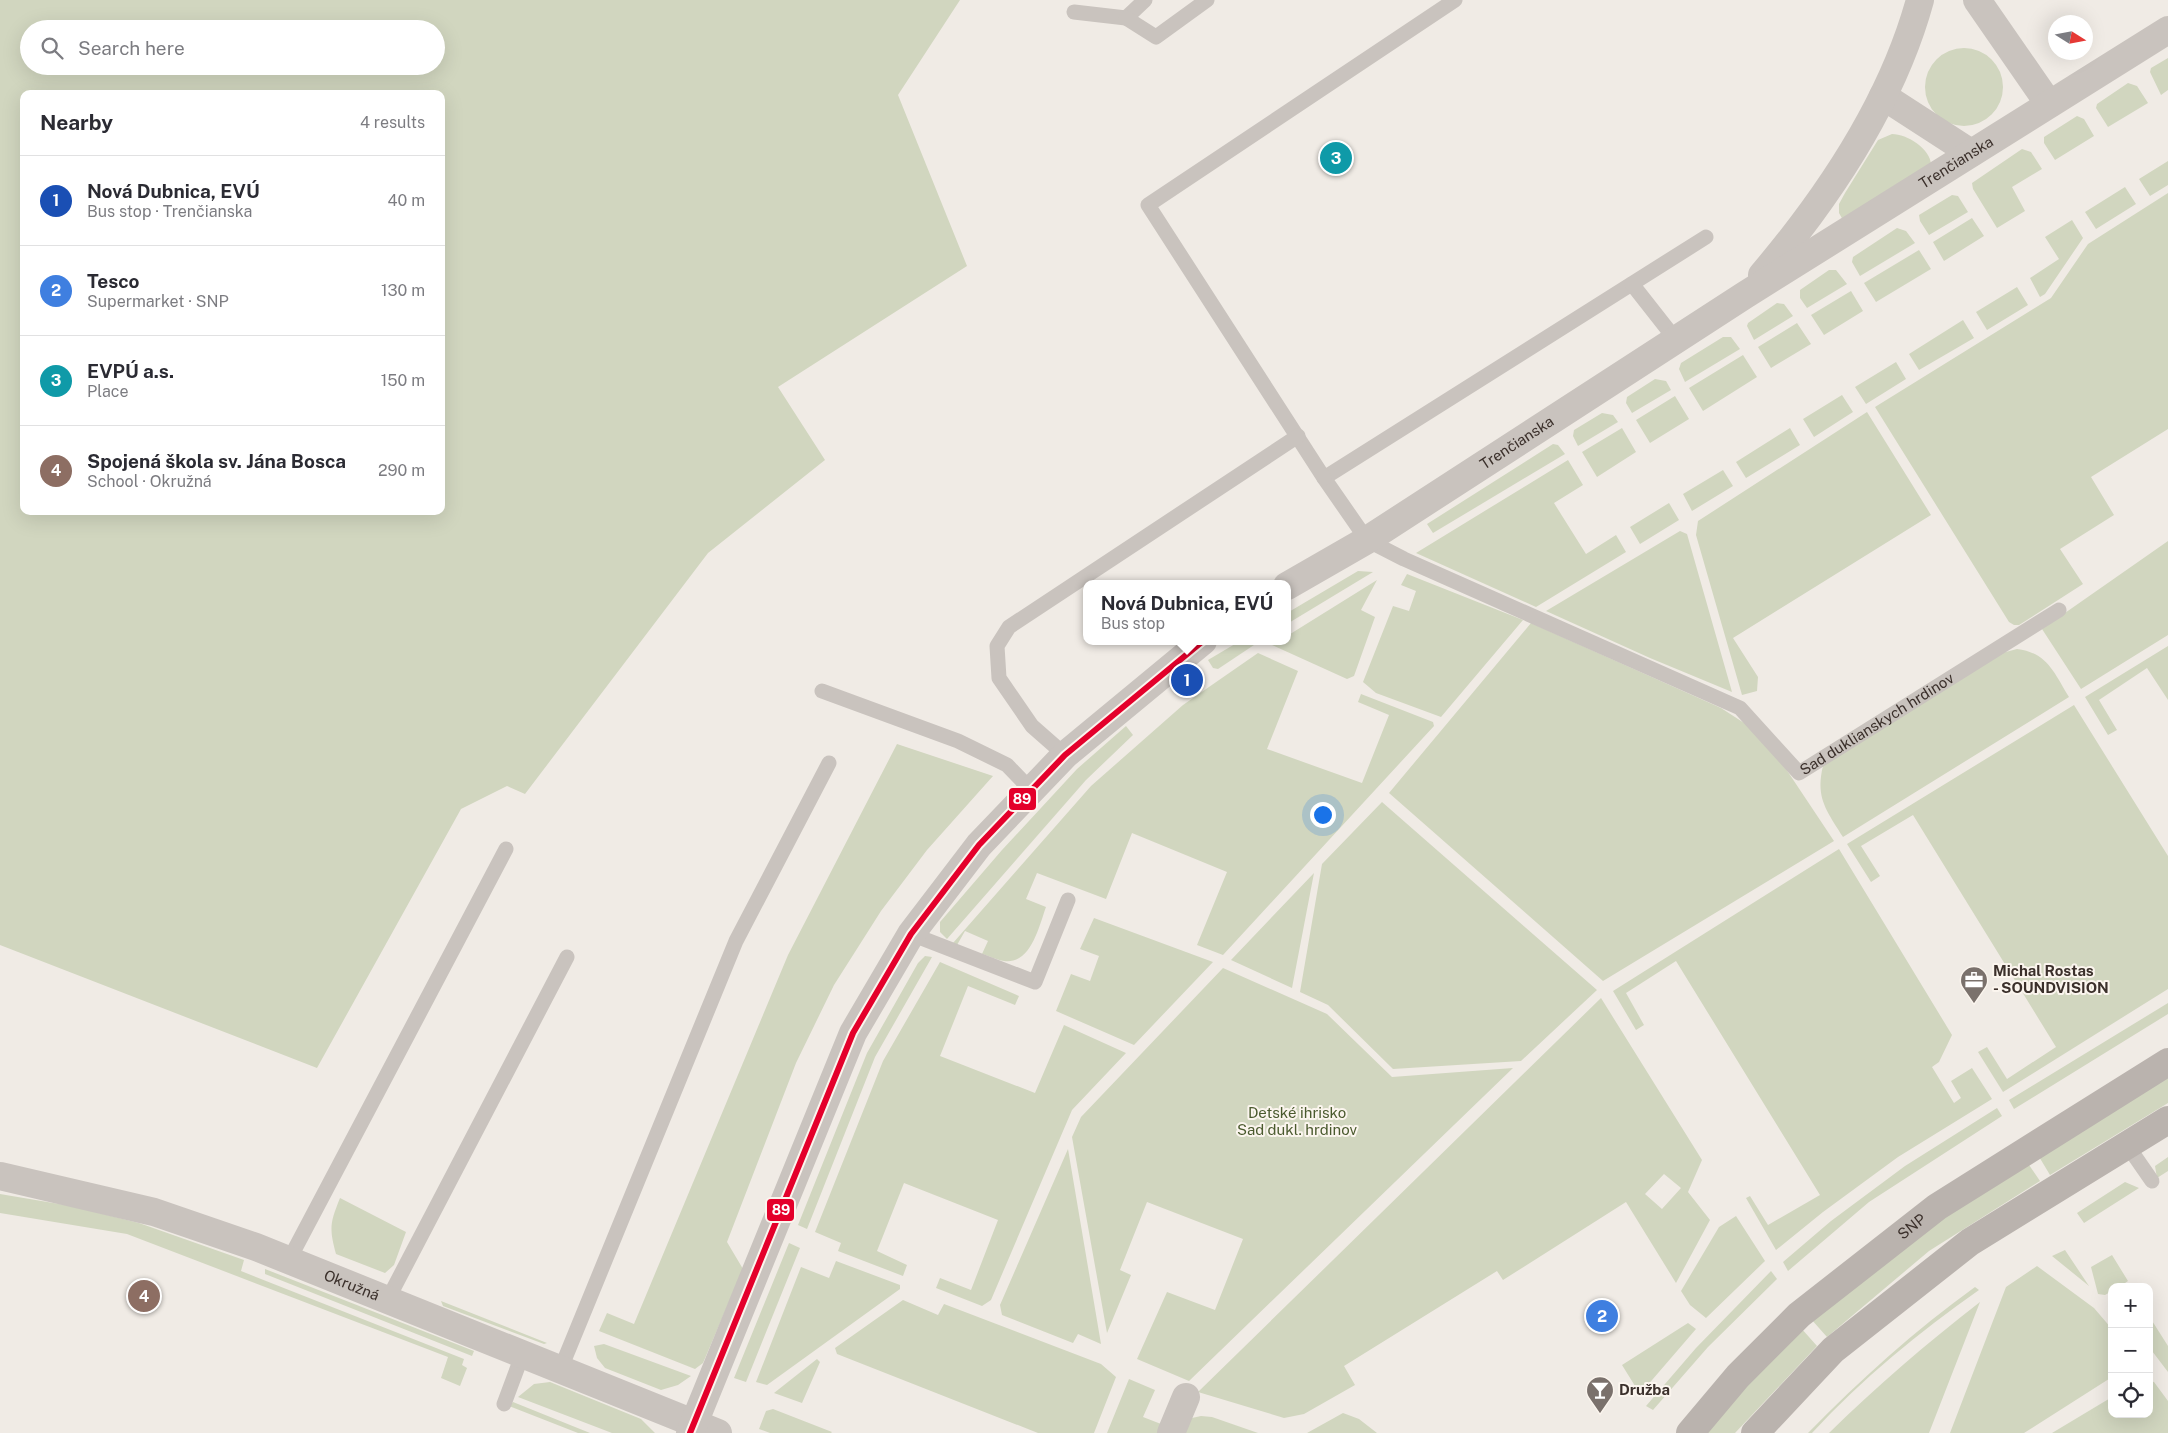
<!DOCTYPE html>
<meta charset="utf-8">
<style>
:root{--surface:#fff;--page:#f7f7f7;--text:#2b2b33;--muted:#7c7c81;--line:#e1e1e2;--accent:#0f766e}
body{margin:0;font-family:"Public Sans",sans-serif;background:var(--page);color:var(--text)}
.controls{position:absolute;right:15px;bottom:15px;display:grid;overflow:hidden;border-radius:10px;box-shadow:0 5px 20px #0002}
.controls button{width:45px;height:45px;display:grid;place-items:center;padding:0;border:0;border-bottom:1px solid var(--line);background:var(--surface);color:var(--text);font:25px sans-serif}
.compass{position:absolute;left:2048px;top:15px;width:45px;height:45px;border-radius:50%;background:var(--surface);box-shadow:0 5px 20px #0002;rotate:101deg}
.you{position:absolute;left:1322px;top:814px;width:18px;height:18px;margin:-12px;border:4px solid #fff;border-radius:50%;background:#1a73e8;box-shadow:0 0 0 8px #1a73e833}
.badge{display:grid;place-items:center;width:32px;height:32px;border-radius:50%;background:var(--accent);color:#fff;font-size:16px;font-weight:700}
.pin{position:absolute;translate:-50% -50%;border:2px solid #fff;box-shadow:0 1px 5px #0006}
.popup{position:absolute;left:1083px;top:580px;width:208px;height:65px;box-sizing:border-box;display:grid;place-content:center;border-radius:10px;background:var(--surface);filter:drop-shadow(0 1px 4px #0005);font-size:16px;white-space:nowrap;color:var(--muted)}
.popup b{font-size:19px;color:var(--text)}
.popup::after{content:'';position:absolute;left:50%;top:100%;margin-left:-10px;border:10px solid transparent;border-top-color:var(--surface)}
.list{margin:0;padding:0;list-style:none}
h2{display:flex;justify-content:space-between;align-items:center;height:65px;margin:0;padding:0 20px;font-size:21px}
h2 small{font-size:16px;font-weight:400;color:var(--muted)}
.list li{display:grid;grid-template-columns:32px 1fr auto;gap:15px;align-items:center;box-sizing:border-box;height:90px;padding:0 20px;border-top:1px solid var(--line)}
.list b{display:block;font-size:19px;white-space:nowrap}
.list p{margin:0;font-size:16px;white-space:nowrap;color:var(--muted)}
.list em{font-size:16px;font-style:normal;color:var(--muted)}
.icon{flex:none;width:28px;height:28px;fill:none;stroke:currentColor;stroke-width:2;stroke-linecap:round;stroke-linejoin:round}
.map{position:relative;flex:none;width:2168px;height:1433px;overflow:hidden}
.search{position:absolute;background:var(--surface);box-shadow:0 5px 20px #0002;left:20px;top:20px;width:425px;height:55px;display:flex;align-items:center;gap:12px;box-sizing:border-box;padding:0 18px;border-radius:28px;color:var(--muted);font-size:19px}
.panel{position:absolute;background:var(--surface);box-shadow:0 5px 20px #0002;left:20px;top:90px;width:425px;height:425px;border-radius:10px}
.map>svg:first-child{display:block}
.green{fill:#d1d6bf;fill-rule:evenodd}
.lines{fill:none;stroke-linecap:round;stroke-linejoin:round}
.lane{stroke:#c9c3be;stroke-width:15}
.street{stroke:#c9c3be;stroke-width:28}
.secondary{stroke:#bab3ae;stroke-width:28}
.bus-1-casing{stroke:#fbf5ee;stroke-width:10}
.bus-1{stroke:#e4002b;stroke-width:6}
.labels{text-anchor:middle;stroke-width:4;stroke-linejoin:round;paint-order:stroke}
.street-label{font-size:15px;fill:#3b302b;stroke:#fbf5ee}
.poi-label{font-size:15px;font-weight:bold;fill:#3b302b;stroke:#fbf5ee;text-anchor:start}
.park-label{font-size:15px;fill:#4a5a2e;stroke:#fbf5ee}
.line-badge{stroke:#fbf5ee;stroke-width:2}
.badge-label{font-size:14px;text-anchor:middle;font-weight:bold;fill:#fff}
</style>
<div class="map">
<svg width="2168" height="1433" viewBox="0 0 2168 1433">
<rect width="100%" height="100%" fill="#f0ebe5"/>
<path class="green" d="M 0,0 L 960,0 L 898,95 L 967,266 L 778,387 L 825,460 L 708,553 L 525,794 L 507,786 L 461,809 L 317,1068 L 0,945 ZM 29,29 L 436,29 L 436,66 L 29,66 ZM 24,94 L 441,94 L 441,511 L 24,511 Z
M1925 87a39 39 0 1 1 78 0a39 39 0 1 1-78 0Z
M 2168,58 L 2168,90 L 2161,95 L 2150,72 L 2151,68 Z
M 2128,83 L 2137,86 L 2148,103 L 2108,127 L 2096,108 L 2097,104 Z
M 2077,116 L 2084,119 L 2094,136 L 2055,160 L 2044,143 L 2044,137 Z
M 1892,134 C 1907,134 1931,149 1931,165 L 1843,220 L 1839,213 L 1839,204 L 1845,193 L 1878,140 Z
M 2022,149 L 2031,152 L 2042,169 L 2012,187 L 2025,211 L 1997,228 L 1973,189 L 1972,183 Z
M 2168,161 L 2168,185 L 2150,196 L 2139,179 Z
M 2125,187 L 2136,204 L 2096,229 L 2085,212 Z
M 2168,193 L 2168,429 L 2091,477 L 2114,515 L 2060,549 L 2083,584 L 2019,625 L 2014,625 L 2009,622 L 1875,407 L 2051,298 L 2088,244 Z
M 1952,195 L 1958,196 L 1968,212 L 1929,235 L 1920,221 L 1919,215 Z
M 1972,218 L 1984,236 L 1944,261 L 1933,242 Z
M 2072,220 L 2083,238 L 2045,294 L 2040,297 L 2030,278 L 2059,259 L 2045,237 Z
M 1897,228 L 1906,231 L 1915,243 L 1860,276 L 1852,262 L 1853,257 Z
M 1919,250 L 1931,269 L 1876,302 L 1864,283 Z
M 1829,270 L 1836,270 L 1847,284 L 1807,308 L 1800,298 L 1800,290 Z
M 2017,287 L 2028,305 L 1987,330 L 1976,312 Z
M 1851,291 L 1863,311 L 1824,335 L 1811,315 Z
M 1777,303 L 1784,304 L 1793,316 L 1754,340 L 1747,326 L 1748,323 Z
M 1963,320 L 1974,338 L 1919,370 L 1909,354 Z
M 1797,323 L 1811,344 L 1771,368 L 1758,347 Z
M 1723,337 L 1731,337 L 1740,349 L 1685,382 L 1679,369 L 1681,363 Z
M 1743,355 L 1757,377 L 1703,411 L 1689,388 Z
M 1896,362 L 1906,379 L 1866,404 L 1855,387 Z
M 1655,379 L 1666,381 L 1671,390 L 1632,413 L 1626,403 L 1627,397 Z
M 1842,395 L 1853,412 L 1814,437 L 1803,419 Z
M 1675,396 L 1689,419 L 1650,443 L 1636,420 Z
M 1867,412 L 1931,515 L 1733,638 L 1758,677 L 1757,691 L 1742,695 L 1696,535 L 1698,521 Z
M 1602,413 L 1613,415 L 1618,422 L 1578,446 L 1573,436 L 1574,430 Z
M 1622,428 L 1636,452 L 1597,477 L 1582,452 Z
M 1790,428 L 1800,445 L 1746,478 L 1736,462 Z
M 1553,444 L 1558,445 L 1565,454 L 1433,533 L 1427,524 Z
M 1568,460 L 1583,485 L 1554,503 L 1586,554 L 1616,535 L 1626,552 L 1536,607 L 1416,553 Z
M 1723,470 L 1733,486 L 1692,511 L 1683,494 Z
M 1669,503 L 1679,520 L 1640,544 L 1630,527 Z
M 1680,531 L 1687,534 L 1732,692 L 1650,658 L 1546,611 Z
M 2168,541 L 2168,635 L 2081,689 L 2042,629 Z
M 1358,571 L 1373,572 L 1287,624 L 1287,613 Z
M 1407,574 L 1523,620 L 1441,717 L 1376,693 L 1363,682 L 1393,606 L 1409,611 L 1416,591 L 1401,585 Z
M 1377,580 L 1361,610 L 1375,617 L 1354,676 L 1347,679 L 1272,645 L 1278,641 L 1287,641 L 1287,636 Z
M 1531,623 L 1721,708 L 1755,730 L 1772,748 L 1834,841 L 1603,981 L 1389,793 Z
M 1240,641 L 1260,641 L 1218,669 L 1213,668 L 1208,660 Z
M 2168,646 L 2168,700 L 2147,668 L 2099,700 L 2117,730 L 2108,735 L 2085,697 Z
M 2017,649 C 2048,653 2054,673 2069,697 L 1843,837 C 1827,811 1815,798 1823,766 L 2002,653 Z
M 1258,653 L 1298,671 L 1267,749 L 1362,783 L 1389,715 L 1358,702 L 1361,694 L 1433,722 L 1434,726 L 1223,955 L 1197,945 L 1227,872 L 1132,833 L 1106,899 L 1037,873 L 1026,899 L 1046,907 C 1039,926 1031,965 1004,961 C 997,960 989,956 982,954 L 988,941 L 965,931 L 957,945 L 953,943 L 1091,786 L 1183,705 Z
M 2074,705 L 2168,856 L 2168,989 L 2003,1092 L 1978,1052 L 1987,1047 L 2007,1079 L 2056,1047 L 1913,815 L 1861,846 L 1880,876 L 1871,882 L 1847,844 Z
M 1126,726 L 1133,735 L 1086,780 L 947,939 L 940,932 L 940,922 L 1002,850 L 1077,769 Z
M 897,744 L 993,776 L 927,850 L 881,911 L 834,985 L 796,1063 L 727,1242 L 743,1269 L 703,1363 L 695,1369 L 599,1331 L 607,1313 L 634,1324 L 788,955 Z
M 1382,802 L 1597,990 L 1521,1061 L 1393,1069 L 1328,1005 L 1300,992 L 1322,864 Z
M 1839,849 L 1952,1035 L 1939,1062 L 1932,1067 L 1954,1103 L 1961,1098 L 1951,1081 L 1972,1068 L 1992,1099 L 1898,1157 L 1823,1212 L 1776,1250 L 1746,1198 L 1750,1196 L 1768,1225 L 1820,1195 L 1676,961 L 1626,993 L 1644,1025 L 1636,1030 L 1613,991 Z
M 1314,873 L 1292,988 L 1231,960 Z
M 1094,918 L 1213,962 L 1134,1045 L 1056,1011 L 1071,974 L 1090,981 L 1099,956 L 1080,949 Z
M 925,956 L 932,957 L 875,1057 L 807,1229 L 798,1225 L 867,1053 L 918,963 Z
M 940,962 L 1019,996 L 1015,1005 L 968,986 L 940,1056 L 1035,1093 L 1064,1025 L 1126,1053 L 1072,1110 L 991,1300 L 982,1306 L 936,1288 L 940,1278 L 971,1290 L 998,1220 L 904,1183 L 877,1251 L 907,1265 L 903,1276 L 838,1251 L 841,1243 L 815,1232 L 883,1061 Z
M 1223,968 L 1327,1014 L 1392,1077 L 1513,1068 L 1189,1381 L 1137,1359 L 1167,1292 L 1215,1310 L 1243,1239 L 1147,1202 L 1120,1270 L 1131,1275 L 1107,1333 L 1072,1137 L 1081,1117 Z
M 1601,998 L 1702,1160 L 1688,1192 L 1710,1220 L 1676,1283 L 1626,1202 L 1503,1280 L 1497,1271 L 1344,1366 L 1355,1385 L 1304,1414 L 1284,1418 L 1198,1392 ZM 1664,1174 L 1681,1188 L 1662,1209 L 1645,1194 Z
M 2168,1003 L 2168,1014 L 2014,1109 L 2009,1100 Z
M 2168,1074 L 2168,1103 L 2050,1175 L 2038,1155 Z
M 1997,1108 L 2002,1116 L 1869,1202 L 1788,1271 L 1783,1262 L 1831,1221 L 1905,1166 Z
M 1068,1149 L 1101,1344 L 1078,1334 L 1073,1343 L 1002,1315 L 1000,1305 Z
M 2168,1157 L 2168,1171 L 2157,1178 L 2155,1166 Z
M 2027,1162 L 2040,1181 L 1929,1251 L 1827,1337 L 1811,1319 L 1913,1235 Z
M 2125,1182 L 2139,1188 L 2084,1223 L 2077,1213 Z
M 0,1194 L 71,1206 L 139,1223 L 244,1260 L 241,1271 L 464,1359 L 462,1365 L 467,1368 L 460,1386 L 441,1378 L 448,1357 L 127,1234 L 0,1213 Z
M 340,1198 L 406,1232 L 394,1265 L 385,1273 L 336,1254 C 329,1228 330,1223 340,1198 Z
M 1736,1216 L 1765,1261 L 1706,1318 L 1690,1305 L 1681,1291 L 1719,1227 Z
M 789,1243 L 800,1248 L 746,1382 L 734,1378 Z
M 2065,1250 L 2089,1286 L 2052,1256 Z
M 2112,1255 L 2128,1281 L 2119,1287 L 2112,1287 L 2112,1291 L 2105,1295 L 2098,1294 L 2091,1267 Z
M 836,1261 L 900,1285 L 900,1289 L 767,1385 L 756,1382 L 801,1267 L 829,1278 Z
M 2037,1266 L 2094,1308 L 2112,1329 L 2112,1377 L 2024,1433 L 1950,1433 L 2006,1287 Z
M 265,1269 L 474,1351 L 472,1356 L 265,1274 Z
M 1771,1271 L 1777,1279 L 1708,1347 L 1653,1410 L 1646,1406 L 1696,1348 Z
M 1975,1287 L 1979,1290 C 1919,1332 1862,1379 1812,1433 L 1808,1433 C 1861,1379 1914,1331 1975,1287 Z
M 903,1300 L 938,1315 L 944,1304 L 1101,1364 L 1116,1377 L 1094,1433 L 1038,1433 L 837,1354 L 835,1348 Z
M 441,1301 L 547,1343 L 544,1344 L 443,1306 Z
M 1980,1302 L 1929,1433 L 1829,1433 C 1877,1386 1927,1343 1980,1302 Z
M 2149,1316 L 2168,1346 L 2168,1372 L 2149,1347 Z
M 1688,1323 L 1696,1329 L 1640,1394 L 1622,1365 Z
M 1801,1328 L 1817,1346 L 1735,1433 L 1703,1433 Z
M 604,1344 L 691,1376 L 678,1385 L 661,1390 L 605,1368 L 597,1358 L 594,1346 Z
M 817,1359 L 820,1362 L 802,1403 L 774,1393 Z
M 1129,1379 L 1155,1390 L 1143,1417 L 1161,1424 L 1158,1433 L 1107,1433 Z
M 2149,1381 L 2154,1382 L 2168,1401 L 2168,1433 L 2052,1433 L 2112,1397 L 2112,1414 L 2149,1414 Z
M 550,1382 L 641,1419 L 655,1433 L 612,1433 L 518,1397 L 534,1384 Z
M 513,1402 L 590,1433 L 578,1433 L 509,1406 Z
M 773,1409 L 832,1432 L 831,1433 L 770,1433 L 759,1429 L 766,1411 Z
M 1343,1413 L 1359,1419 L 1377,1433 L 1307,1433 Z
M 1201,1416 L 1212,1417 L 1258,1433 L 1176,1433 L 1192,1418 Z"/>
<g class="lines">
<g class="lane">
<path d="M 1074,12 L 1126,18 L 1145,0"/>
<path d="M 1126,18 L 1156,37 L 1207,0"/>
<path id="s1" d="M 1706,237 L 1324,478 L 1367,540 L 1404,559 L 1740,708 L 1799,773 L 2059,610"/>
<path d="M 1632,284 L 1676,340"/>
<path d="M 1324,478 L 1148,205 L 1455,0"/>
<path d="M 822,691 L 958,741 L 1007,765 L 1031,790"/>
<path d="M 1065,755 L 1032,726 L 999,678 L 997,646 L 1009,627 L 1298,436"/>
<path d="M 911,934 L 1035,982 L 1068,900"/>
<path d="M 2127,1145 L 2152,1181"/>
<path d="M 289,1260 L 506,849"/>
<path d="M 388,1299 L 567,957"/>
<path d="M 561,1368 L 736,941 L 829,763"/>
<path d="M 504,1404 L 523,1353"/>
</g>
<g class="street">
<path d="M 1977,0 L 2049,104"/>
<path d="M 1883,96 L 1971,153"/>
<path d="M 1762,275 C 1830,195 1892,102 1920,0"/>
<path id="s2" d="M 1287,586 L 1367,540 L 1745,295 L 2168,30"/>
<path id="s3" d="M 0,1176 L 154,1212 L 256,1247 L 718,1433"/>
<path d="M 690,1433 L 853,1033 L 911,934 L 979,845 L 1065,755 L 1203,641"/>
<path d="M 1171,1433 L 1186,1397"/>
</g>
<g class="secondary">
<path id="s4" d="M 1690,1433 L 1738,1376 L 1799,1315 L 1937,1207 L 2168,1062"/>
<path d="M 1755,1433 L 1833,1350 L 1970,1242 L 2168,1120"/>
</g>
<g class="bus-1-casing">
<path id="bus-1" d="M 690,1433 L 853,1033 L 911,934 L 979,845 L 1065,755 L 1203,641"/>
</g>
<use href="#bus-1" class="bus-1"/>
</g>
<defs>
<g id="office-pin" transform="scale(1.4375)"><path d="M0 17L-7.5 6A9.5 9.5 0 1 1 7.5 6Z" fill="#7a716c" stroke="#fbf5ee"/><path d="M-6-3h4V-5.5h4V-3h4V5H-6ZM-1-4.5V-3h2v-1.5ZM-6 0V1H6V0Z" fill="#fff"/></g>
<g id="bar-pin" transform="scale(1.4375)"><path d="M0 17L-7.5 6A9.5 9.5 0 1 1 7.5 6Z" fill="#7a716c" stroke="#fbf5ee"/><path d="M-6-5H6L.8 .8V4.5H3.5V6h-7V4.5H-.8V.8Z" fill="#fff"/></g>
</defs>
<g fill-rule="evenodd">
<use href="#office-pin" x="1974" y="980"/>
<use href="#bar-pin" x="1600" y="1390"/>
</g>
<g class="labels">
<g class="street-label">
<text dy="5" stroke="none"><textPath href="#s2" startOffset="792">Trenčianska</textPath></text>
<text dy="5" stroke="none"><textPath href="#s2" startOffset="271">Trenčianska</textPath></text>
<text dy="5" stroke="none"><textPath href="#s1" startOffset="1116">Sad duklianskych hrdinov</textPath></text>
<text dy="5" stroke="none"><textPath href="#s4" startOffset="304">SNP</textPath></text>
<text dy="5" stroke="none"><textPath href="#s3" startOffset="369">Okružná</textPath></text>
</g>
<g class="poi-label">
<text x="1993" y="976">Michal Rostas<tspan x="1993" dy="17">- SOUNDVISION</tspan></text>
<text x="1619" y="1395">Družba</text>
</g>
<g class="park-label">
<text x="1297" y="1118">Detské ihrisko<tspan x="1297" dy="17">Sad dukl. hrdinov</tspan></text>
</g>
</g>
<g class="line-badge">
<rect x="1008" y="787" width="29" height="24" rx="5" fill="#e4002b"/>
<rect x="766" y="1198" width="29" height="24" rx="5" fill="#e4002b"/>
</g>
<g class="badge-label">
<text x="1022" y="804">89</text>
<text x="781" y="1215">89</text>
</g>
</svg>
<div class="controls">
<button>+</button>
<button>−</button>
<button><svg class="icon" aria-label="locate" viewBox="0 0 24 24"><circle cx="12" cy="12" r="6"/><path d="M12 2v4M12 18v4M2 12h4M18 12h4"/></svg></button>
</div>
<svg class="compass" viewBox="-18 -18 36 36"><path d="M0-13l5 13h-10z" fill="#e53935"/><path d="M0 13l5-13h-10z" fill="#7c7c81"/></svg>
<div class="you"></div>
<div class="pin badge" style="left:1187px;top:680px;background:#1a4fb4">1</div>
<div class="popup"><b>Nová Dubnica, EVÚ</b>Bus stop</div>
<div class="pin badge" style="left:1602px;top:1316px;background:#3f7fe0">2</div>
<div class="pin badge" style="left:1336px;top:158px;background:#0f9aa8">3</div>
<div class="pin badge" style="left:144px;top:1296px;background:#8d6e63">4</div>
<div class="search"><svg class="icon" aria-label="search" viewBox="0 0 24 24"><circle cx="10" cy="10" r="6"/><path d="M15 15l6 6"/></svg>Search here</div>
<section class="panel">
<h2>Nearby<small>4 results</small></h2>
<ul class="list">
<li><span class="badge" style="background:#1a4fb4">1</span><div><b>Nová Dubnica, EVÚ</b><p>Bus stop · Trenčianska</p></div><em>40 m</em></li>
<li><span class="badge" style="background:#3f7fe0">2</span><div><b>Tesco</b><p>Supermarket · SNP</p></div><em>130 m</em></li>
<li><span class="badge" style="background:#0f9aa8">3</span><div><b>EVPÚ a.s.</b><p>Place</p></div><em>150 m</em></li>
<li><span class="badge" style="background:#8d6e63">4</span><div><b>Spojená škola sv. Jána Bosca</b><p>School · Okružná</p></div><em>290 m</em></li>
</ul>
</section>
</div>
